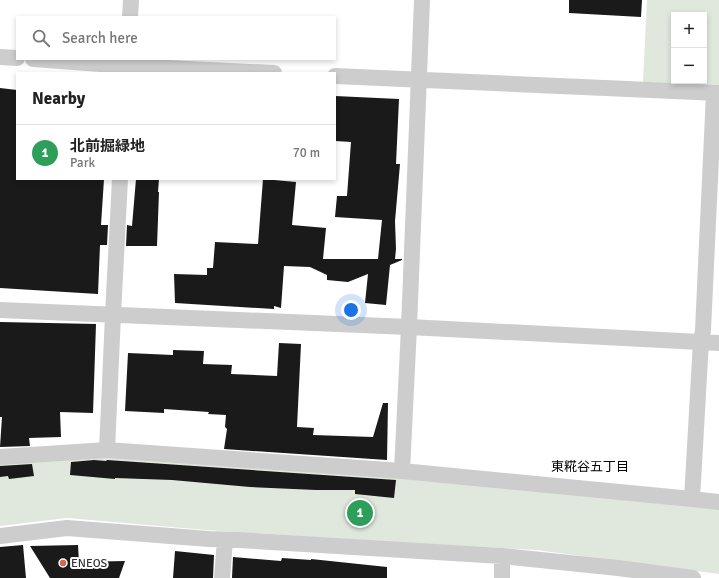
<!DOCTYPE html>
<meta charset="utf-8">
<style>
:root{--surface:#fff;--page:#f2f2f2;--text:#222;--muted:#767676;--line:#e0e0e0;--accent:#7c3aed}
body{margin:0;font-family:Signika,"Noto Sans JP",sans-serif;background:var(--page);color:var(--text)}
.controls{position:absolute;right:12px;top:12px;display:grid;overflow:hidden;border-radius:0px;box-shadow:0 2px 6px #0003}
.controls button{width:36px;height:36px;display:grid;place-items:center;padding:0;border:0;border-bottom:1px solid var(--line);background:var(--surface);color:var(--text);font:20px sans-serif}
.you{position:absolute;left:351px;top:310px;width:14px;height:14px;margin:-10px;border:3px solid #fff;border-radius:50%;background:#1a73e8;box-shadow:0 0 0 6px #1a73e833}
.badge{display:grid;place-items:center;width:26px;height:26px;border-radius:50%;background:var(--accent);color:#fff;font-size:13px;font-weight:700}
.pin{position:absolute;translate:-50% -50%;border:2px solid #fff;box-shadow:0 1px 4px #0006}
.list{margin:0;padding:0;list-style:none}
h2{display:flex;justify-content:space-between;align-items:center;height:52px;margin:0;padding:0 16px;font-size:17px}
h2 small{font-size:13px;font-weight:400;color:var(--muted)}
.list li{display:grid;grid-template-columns:26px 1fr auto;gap:12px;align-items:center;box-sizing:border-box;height:56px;padding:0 16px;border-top:1px solid var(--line)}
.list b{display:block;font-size:15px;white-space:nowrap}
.list p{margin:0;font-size:13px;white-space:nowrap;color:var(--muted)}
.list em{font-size:13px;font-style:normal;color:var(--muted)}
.icon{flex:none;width:22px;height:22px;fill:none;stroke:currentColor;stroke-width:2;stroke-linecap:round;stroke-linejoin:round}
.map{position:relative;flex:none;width:719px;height:578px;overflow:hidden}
.search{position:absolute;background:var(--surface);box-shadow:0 2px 6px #0003;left:16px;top:16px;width:320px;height:44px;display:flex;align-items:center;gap:10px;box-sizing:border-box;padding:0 14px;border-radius:0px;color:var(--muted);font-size:15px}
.panel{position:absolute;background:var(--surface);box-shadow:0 2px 6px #0003;left:16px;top:72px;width:320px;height:108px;border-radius:0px}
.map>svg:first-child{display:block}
.green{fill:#e0e8dd;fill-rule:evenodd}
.building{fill:#1a1a1a}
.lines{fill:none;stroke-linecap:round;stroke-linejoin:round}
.minor{stroke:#cdcdcd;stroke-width:16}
.poi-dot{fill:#d1694d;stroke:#fff;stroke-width:1.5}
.labels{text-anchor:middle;stroke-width:4;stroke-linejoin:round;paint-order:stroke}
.poi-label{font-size:12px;fill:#333;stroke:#fff;text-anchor:start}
.neighbourhood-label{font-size:13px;fill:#000;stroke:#fff}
</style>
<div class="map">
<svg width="719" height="578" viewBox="0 0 719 578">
<rect width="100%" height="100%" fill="#fff"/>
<path class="green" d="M 647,0 L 719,0 L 719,85 L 643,82 ZM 674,15 L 704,15 L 704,81 L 674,81 Z
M 106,454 L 344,472 L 719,508 L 719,574 L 536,550 L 391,542 L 206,530 L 67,518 L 0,526 L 0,463 Z"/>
<path class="building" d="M 569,0 L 642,0 L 641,17 L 569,13 Z
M 0,88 L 17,90 L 17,179 L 104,179 L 101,225 L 108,225 L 107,245 L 100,245 L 98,294 L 0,288 Z
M 335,96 L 399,99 L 396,164 L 400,164 L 395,221 L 396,249 L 395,259 L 402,259 L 402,260 L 390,265 L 386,305 L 365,303 L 368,274 L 348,282 L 327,280 L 327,275 L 310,267 L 284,266 L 281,308 L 274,306 L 274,309 L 175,303 L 174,274 L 207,275 L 207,268 L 213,268 L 215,242 L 258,244 L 263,179 L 296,182 L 292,225 L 326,228 L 323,259 L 378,259 L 382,220 L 335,217 L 337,196 L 347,196 L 351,142 L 335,141 Z
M 136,179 L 159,179 L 158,192 L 159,192 L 157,246 L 126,246 L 127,225 L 132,226 Z
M 0,322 L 96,324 L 93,413 L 60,412 L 61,437 L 29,438 L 30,446 L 0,447 L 2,417 L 0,417 Z
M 279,343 L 301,344 L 297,427 L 314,428 L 313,435 L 373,437 L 383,403 L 388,403 L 387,460 L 224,449 L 227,429 L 225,427 L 226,415 L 208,414 L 209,412 L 164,409 L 164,413 L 125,411 L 128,353 L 173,355 L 173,350 L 204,351 L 203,364 L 232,365 L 231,374 L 277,376 Z
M 94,460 L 106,461 L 107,460 L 396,480 L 394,498 L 355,494 L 355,490 L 316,490 L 250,487 L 172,480 L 115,478 L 115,479 L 70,475 L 71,462 Z
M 32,464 L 34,476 L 9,479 L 8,476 L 0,477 L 0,466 Z
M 23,545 L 26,578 L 0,578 L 0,547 Z
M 78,545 L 79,562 L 125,561 L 119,578 L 50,578 L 30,546 Z
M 175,551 L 214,555 L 213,578 L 173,578 Z
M 233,557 L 281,561 L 282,558 L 311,560 L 311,559 L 387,567 L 387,578 L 232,578 Z"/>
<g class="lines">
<path class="minor" d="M 130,17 L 131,0
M 0,57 L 17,58
M 33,59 L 128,66 L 274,73
M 335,76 L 719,93
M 0,310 L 409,327 L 719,343
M 107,450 L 113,315 L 120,179
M 0,457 L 107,450 L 402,471 L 692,499 L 719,502
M 402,471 L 409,327 L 422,0
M 692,499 L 701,341 L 703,330 L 714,93
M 0,536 L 67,528 L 209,539 L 239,540 L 502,556 L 618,568 L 693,578
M 222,578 L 225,540
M 502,578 L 502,556"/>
</g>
<circle class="poi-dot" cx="63" cy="563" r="4"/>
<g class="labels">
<g class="poi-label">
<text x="71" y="567">ENEOS</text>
</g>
<g class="neighbourhood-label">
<text x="590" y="471">東糀谷五丁目</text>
</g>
</g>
</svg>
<div class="controls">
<button>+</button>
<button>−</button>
</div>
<div class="you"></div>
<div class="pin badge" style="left:360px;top:513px;background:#2e9e5b">1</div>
<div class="search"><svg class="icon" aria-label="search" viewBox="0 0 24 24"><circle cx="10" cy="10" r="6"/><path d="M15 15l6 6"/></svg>Search here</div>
<section class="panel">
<h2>Nearby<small></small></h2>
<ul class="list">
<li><span class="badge" style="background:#2e9e5b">1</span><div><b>北前掘緑地</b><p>Park</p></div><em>70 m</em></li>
</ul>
</section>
</div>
